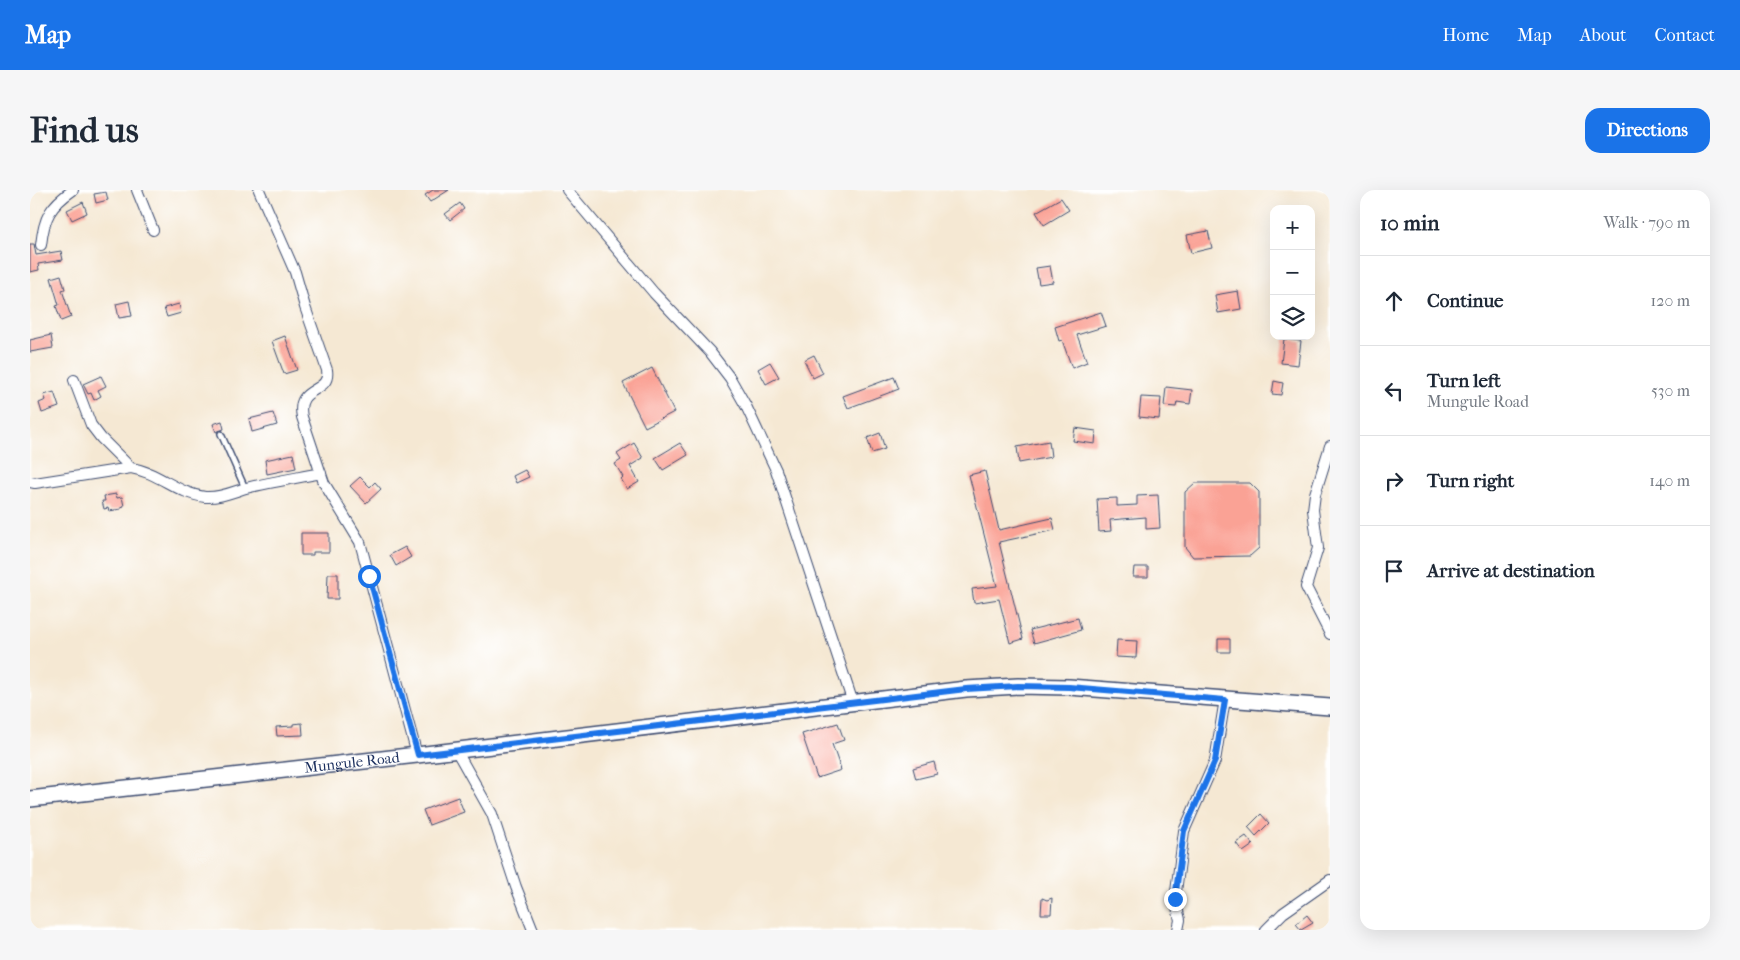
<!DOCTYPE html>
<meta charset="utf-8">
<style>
:root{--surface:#fff;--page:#f6f6f7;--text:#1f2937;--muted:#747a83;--line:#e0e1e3;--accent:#1a73e8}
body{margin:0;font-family:"IM FELL French Canon",serif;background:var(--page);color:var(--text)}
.controls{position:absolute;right:15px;top:15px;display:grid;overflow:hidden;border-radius:10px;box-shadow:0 5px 20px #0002}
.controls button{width:45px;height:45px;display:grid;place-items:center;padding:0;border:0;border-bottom:1px solid var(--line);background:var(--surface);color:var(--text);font:25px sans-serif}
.stop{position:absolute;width:15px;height:15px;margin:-11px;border:4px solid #1a73e8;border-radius:50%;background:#fff}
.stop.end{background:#1a73e8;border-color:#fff;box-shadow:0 1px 5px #0008}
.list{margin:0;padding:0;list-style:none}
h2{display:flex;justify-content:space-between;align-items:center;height:65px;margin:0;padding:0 20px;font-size:21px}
h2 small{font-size:16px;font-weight:400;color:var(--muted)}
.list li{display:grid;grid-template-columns:32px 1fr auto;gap:15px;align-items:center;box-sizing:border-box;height:90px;padding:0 20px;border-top:1px solid var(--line)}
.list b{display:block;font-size:19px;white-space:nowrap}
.list p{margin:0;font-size:16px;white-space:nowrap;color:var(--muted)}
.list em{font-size:16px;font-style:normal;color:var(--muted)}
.icon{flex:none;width:28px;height:28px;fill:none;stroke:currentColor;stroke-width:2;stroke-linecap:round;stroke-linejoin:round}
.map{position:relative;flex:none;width:1300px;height:740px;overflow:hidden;border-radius:15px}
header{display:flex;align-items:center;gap:30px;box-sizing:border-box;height:70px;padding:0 25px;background:var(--accent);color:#fff}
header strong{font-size:24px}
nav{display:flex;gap:28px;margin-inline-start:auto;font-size:18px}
.intro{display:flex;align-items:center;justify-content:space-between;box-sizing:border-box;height:120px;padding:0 30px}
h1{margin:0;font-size:35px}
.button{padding:12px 22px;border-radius:15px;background:var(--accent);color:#fff;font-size:18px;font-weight:700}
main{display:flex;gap:30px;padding:0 30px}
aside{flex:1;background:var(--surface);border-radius:15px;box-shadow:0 5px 20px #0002}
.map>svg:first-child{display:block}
.building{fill:#faa295}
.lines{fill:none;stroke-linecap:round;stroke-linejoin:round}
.lane-casing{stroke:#3c4b70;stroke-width:8}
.street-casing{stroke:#3c4b70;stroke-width:12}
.secondary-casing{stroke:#3c4b70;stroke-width:18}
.lane{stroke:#fff;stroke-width:5}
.street{stroke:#fff;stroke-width:10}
.secondary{stroke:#fff;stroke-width:15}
.route{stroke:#1a73e8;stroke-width:6}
.labels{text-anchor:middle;stroke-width:4;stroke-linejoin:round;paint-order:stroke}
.street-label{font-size:15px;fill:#1b2f5e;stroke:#fff}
</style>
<header>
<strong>Map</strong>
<nav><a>Home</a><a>Map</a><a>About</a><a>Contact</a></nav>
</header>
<div class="intro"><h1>Find us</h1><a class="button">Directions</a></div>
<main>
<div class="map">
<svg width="1300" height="740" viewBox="0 0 1300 740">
<rect width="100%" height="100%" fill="#fff"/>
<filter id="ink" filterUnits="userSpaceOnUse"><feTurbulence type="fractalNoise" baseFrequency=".02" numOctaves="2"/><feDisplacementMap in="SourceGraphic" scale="10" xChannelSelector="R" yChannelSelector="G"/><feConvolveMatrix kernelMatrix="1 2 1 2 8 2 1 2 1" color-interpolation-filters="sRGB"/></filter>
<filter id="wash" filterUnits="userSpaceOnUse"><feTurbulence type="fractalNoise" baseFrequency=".0096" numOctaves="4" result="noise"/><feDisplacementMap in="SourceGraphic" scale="20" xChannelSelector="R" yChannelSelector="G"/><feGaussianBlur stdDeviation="1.12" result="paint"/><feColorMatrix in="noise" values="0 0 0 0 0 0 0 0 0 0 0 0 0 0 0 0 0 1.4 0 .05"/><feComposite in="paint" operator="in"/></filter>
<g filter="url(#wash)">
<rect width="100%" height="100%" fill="#f5e8d3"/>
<g id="blocks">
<path class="building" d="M 403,0 L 419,0 L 400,12 L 395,5 Z
M 76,2 L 78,10 L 66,13 L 64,4 Z
M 1031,8 L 1039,20 L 1014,35 L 1006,22 Z
M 53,12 L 57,23 L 42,30 L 37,20 Z
M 430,13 L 434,19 L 420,30 L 415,24 Z
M 1178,41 L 1182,58 L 1161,63 L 1157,45 Z
M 0,54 L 4,54 L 6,65 L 31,61 L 33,70 L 8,74 L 9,80 L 0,82 Z
M 1020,76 L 1023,92 L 1009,94 L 1006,78 Z
M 31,85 L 35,99 L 32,100 L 41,127 L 31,131 L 26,116 L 29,115 L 21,88 Z
M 1208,101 L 1211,119 L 1188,123 L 1185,105 Z
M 99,111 L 102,126 L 89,128 L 86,114 Z
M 149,114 L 151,123 L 137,127 L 134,118 Z
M 1071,122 L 1076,136 L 1047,145 L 1057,172 L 1042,178 L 1032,150 L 1029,151 L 1025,137 Z
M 21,145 L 23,158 L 0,162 L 0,150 Z
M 255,146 L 267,180 L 254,184 L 242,151 Z
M 1254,149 L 1271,151 L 1268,175 L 1251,173 Z
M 784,165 L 793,183 L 783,188 L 774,170 Z
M 740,172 L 749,187 L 736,194 L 728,179 Z
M 622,178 L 644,222 L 615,237 L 593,193 Z
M 71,186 L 76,196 L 68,200 L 71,206 L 64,210 L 61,203 L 58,204 L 53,194 Z
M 864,187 L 869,199 L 818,218 L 813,206 Z
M 1244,191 L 1253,193 L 1251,205 L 1242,204 Z
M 1136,197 L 1162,200 L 1160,214 L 1147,212 L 1146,217 L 1134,216 Z
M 24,202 L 29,217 L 12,223 L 9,213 L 16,210 L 14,205 Z
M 1111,207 L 1131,208 L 1129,229 L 1109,227 Z
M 243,223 L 247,235 L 222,242 L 219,229 Z
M 192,231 L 194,239 L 186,242 L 183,234 Z
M 1045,238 L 1066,241 L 1065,254 L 1043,251 Z
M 850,243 L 855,259 L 842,263 L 837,248 Z
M 1019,251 L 1021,267 L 989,273 L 987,257 Z
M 604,253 L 613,268 L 600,276 L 609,292 L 597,299 L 591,289 L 593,287 L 585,274 L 591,270 L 587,264 Z
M 650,253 L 658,265 L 633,280 L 625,268 Z
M 263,264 L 266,278 L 237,284 L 235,270 Z
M 495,280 L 499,287 L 486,293 L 483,286 Z
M 955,281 L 969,340 L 1022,328 L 1025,340 L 969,352 L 993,449 L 980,453 L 969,409 L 944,413 L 942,399 L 967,396 L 939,285 Z
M 330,287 L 340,297 L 345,292 L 351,299 L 336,313 L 320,296 Z
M 1165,293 L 1220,293 L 1229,302 L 1229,358 L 1220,366 L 1163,367 L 1155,357 L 1155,302 Z
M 86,304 L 87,308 L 92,307 L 94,316 L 91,317 L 91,319 L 79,321 L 78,318 L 74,319 L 72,311 L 75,311 L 74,306 Z
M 1128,305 L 1130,338 L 1116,339 L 1116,327 L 1080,330 L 1081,341 L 1069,342 L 1067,309 L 1087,308 L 1087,316 L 1107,315 L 1107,306 Z
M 271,343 L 299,343 L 299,362 L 283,362 L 283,365 L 271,365 Z
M 375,357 L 381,367 L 366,376 L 360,365 Z
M 1104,377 L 1118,377 L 1118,387 L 1103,387 Z
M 298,384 L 308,384 L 308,409 L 297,409 Z
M 1048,428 L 1051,440 L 1004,453 L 1000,440 Z
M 1188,449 L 1200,449 L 1200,462 L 1188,462 Z
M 1087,450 L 1107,451 L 1106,468 L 1086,467 Z
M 272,533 L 273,545 L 247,546 L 246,537 L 263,536 L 263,534 Z
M 808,533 L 814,550 L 802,554 L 811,580 L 787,588 L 772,544 Z
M 904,572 L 907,584 L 886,589 L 883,578 Z
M 428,607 L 434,622 L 399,635 L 393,620 Z
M 1231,624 L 1239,633 L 1226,646 L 1218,637 Z
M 1216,646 L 1223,655 L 1213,662 L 1206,653 Z
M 1012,708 L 1017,710 L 1022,708 L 1021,724 L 1011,724 Z
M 1277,725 L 1283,733 L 1271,740 L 1266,734 Z"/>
</g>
</g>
<g filter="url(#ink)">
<use href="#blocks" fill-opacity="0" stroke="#3c4b70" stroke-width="1"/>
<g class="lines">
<g class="lane-casing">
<path id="lane" d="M 191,244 L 215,298"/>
</g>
<g class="street-casing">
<path id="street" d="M 107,0 L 123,40
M 229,0 L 265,82 L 275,117 L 297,180 C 301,205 265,194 272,227 L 294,293 L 330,352 L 387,565
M 537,0 L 624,103 L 680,162 L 700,188 L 716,216 L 746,280 L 823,513
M 11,55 C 14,27 20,16 43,0
M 44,190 L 61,235 L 71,248 L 101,278
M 1300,256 L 1285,304 L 1283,320 L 1288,358 L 1276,397 L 1300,444
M 0,292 L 5,293 L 101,278 C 128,282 148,304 175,307 C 190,308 202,302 216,298 C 241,292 266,288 291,283
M 426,560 L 462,624 L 486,697 L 503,740
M 1148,740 L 1150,730 L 1145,709 L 1154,641 L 1185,571 L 1195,509
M 1236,740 L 1253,723 L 1300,690"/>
</g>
<g class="secondary-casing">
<g id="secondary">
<path id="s1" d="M 0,609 L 387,565 L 936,499 L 988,496 L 1039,497 L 1300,517"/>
</g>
</g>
<use href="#lane" class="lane"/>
<use href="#street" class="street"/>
<use href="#secondary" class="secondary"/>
</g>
</g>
<g class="lines" filter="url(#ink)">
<path class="route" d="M 339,386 L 388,565 L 936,499 L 988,496 L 1039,497 L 1195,510 L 1185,571 L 1154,641 L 1145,709"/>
</g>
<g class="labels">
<g class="street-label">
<text dy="5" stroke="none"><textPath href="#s1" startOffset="324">Mungule Road</textPath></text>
</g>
</g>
</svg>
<div class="controls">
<button>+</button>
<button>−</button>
<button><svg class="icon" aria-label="layers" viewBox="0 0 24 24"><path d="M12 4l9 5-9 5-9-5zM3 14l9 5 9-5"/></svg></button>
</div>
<div class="stop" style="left:339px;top:386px"></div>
<div class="stop end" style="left:1145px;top:709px"></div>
</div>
<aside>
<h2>10 min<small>Walk · 790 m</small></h2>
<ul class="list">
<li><svg class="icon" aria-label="ahead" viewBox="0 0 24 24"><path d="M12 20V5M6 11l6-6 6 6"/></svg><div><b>Continue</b></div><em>120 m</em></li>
<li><svg class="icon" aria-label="left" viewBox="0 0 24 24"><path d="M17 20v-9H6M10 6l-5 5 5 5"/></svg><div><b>Turn left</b><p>Mungule Road</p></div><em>530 m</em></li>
<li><svg class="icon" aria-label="right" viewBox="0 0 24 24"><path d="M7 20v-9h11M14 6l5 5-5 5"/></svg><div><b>Turn right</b></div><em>140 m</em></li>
<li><svg class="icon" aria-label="arrive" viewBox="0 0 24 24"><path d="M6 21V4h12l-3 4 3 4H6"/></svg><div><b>Arrive at destination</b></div></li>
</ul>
</aside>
</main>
